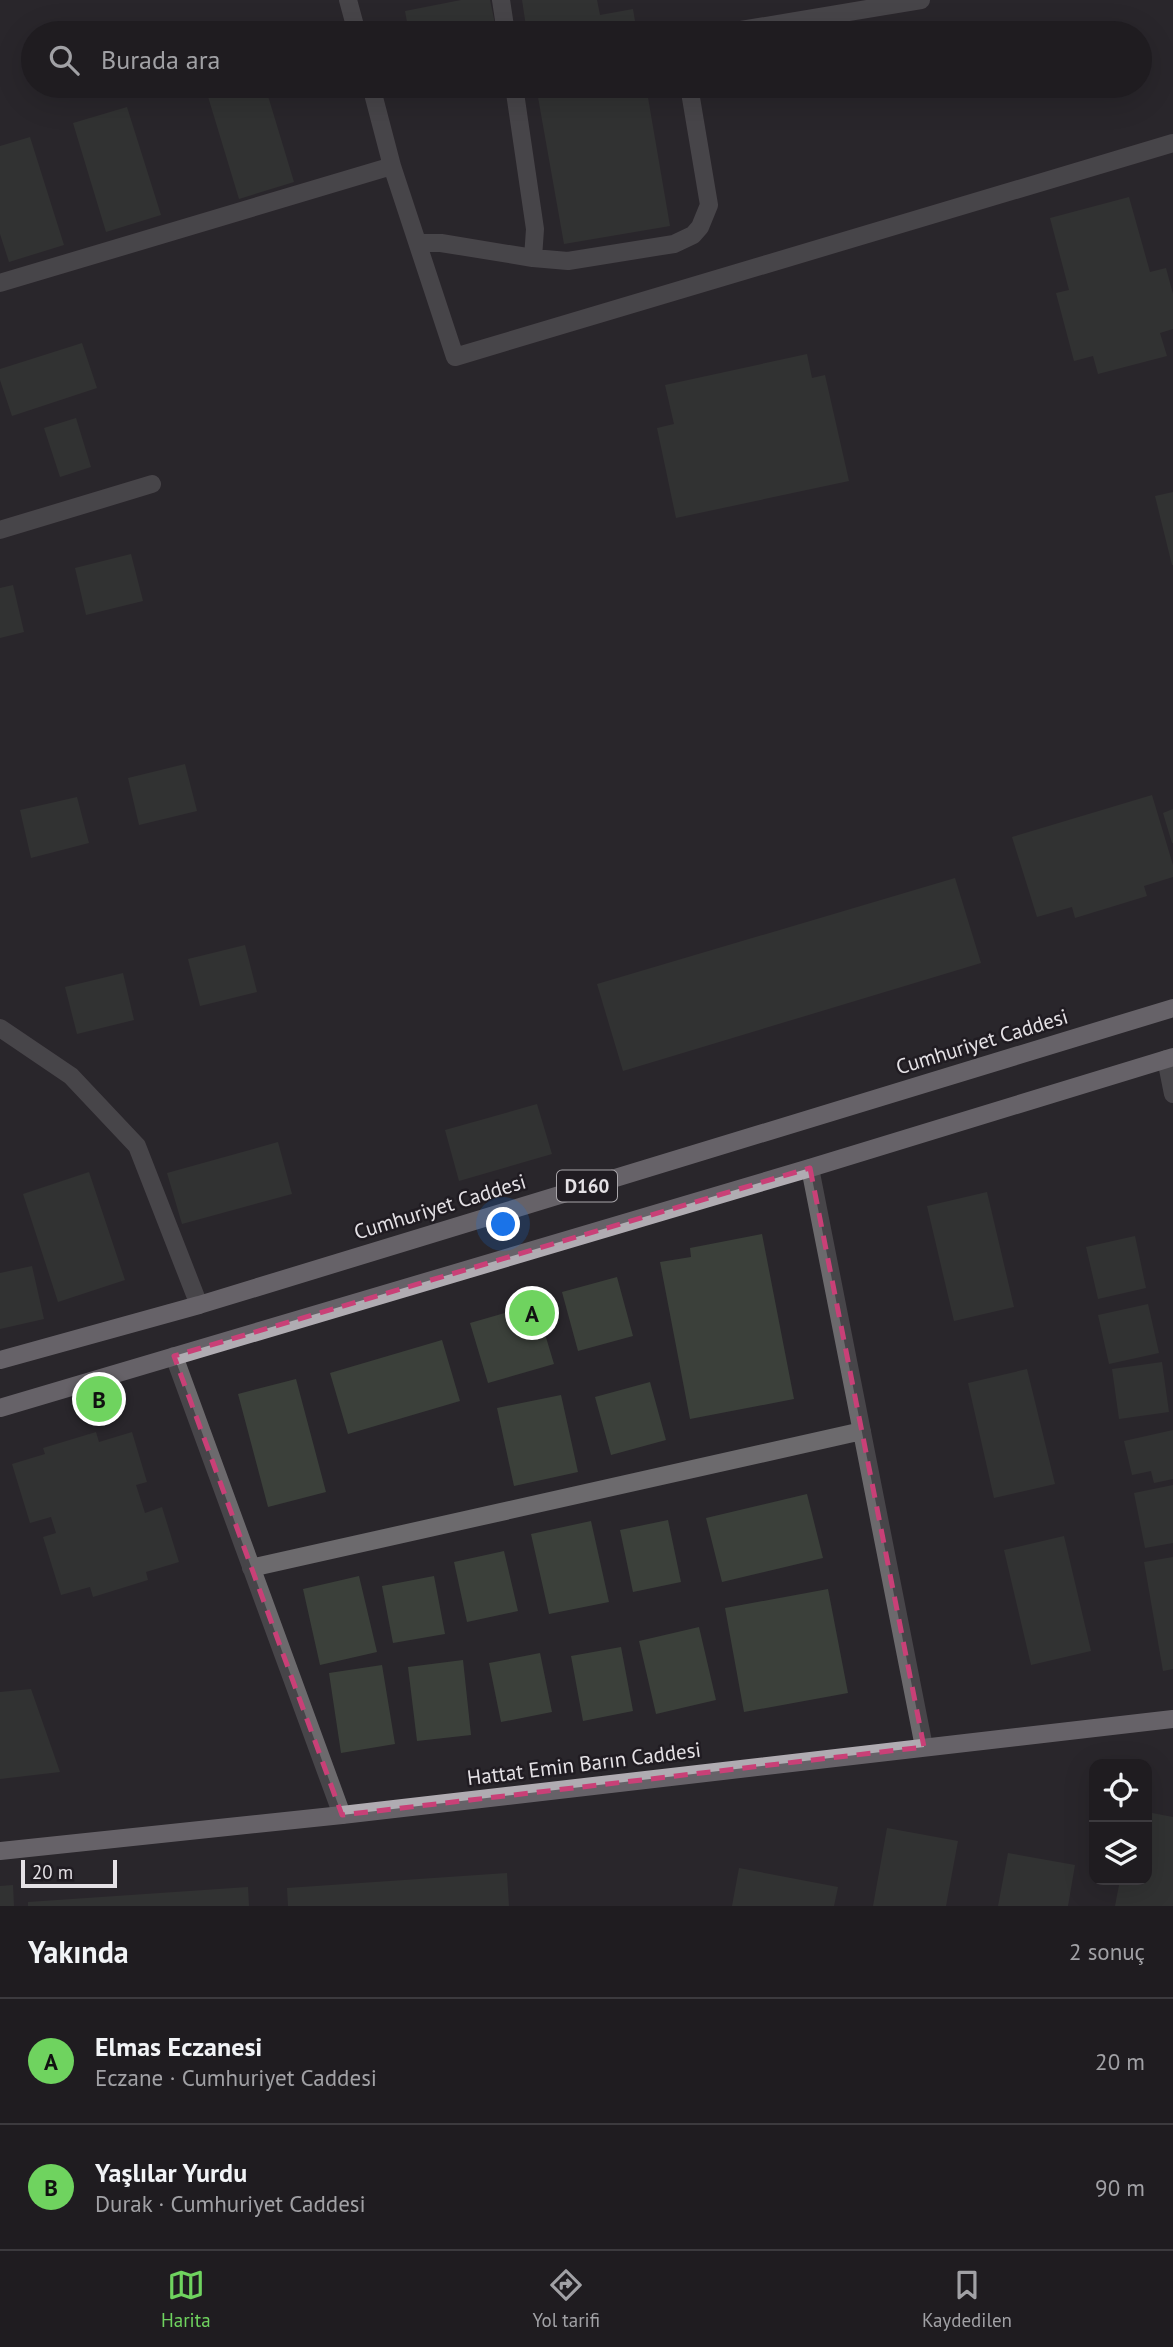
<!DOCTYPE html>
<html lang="tr">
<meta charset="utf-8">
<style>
:root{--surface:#1f1c20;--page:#2c292d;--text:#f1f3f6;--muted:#a1a1a5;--line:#3c3a3e;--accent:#6fd35f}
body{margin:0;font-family:"PT Sans",sans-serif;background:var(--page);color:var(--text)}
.controls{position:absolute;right:21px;bottom:21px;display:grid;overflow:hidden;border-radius:14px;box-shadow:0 7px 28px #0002}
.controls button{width:63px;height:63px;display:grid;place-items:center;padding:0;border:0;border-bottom:2px solid var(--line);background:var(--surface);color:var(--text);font:35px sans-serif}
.scale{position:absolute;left:21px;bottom:18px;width:96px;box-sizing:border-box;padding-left:7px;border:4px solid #e4e1e5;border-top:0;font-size:19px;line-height:24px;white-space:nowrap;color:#e4e1e5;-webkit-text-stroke:5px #201c22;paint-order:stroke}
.you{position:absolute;left:504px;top:1225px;width:24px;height:24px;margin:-18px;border:5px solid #fff;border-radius:50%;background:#1a73e8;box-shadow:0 0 0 10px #1a73e833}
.badge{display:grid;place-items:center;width:46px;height:46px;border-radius:50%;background:var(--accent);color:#111;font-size:23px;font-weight:700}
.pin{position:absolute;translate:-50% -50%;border:4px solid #fff;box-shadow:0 2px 7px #0006}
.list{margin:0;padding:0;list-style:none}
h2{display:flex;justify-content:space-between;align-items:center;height:91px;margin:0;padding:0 28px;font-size:30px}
h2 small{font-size:23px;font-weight:400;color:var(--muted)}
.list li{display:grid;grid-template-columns:46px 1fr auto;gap:21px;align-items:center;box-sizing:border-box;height:126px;padding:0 28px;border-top:2px solid var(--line)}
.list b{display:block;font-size:26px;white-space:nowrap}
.list p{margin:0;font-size:23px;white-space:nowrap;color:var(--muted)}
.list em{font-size:23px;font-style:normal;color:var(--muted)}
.icon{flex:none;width:38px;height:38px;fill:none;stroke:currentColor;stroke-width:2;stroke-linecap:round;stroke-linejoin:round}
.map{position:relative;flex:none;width:1173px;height:1906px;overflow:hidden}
.search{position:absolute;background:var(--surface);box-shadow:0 7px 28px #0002;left:21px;right:21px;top:21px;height:77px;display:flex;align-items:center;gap:18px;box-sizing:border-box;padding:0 24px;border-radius:38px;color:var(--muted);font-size:26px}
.sheet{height:343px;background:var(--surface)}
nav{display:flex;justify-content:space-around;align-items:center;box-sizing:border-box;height:98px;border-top:2px solid var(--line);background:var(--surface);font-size:19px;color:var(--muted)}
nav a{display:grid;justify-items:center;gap:4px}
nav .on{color:var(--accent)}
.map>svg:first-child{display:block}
.building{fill:#3b403a}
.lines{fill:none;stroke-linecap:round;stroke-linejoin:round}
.minor{stroke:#6c6a6d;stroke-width:18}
.major{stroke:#b0acb2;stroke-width:18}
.marked{fill:none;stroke:#c94077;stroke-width:5;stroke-dasharray:14 9;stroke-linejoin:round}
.labels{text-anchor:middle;stroke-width:5;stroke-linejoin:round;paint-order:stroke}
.shield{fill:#201c22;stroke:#a9a6aa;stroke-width:2}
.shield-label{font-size:19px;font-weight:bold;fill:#e4e1e5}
.street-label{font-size:21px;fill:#e4e1e5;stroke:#201c22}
</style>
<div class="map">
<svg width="1173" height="1906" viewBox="0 0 1173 1906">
<rect width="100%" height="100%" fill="#29262b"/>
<path class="building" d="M 461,0 L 490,0 L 497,33 L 409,33 L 405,11 Z
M 522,0 L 597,0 L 600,15 L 633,9 L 637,33 L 527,33 Z
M 220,86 L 265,86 L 294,182 L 239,199 L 206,90 Z
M 536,86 L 646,86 L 670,226 L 564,244 Z
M 127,107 L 161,215 L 106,232 L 73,123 Z
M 30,137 L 64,245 L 9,262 L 0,234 L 0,146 Z
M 1129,197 L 1150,272 L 1166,268 L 1173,294 L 1173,329 L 1160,333 L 1167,356 L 1098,374 L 1093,356 L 1074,361 L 1056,293 L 1069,290 L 1050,218 Z
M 82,343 L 97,388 L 12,416 L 0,380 L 0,369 Z
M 807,354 L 812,378 L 825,375 L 849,481 L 676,518 L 657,428 L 674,424 L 665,385 Z
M 76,418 L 91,467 L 60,477 L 44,428 Z
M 1173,492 L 1173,565 L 1172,565 L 1155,496 Z
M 131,554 L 143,601 L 86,615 L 75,568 Z
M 13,585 L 24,632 L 0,638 L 0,588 Z
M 185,764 L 197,811 L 139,825 L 128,778 Z
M 1152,795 L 1173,865 L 1173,877 L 1144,886 L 1147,896 L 1075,918 L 1072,907 L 1037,917 L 1012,837 Z
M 77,797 L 89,843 L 31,858 L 20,810 Z
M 1173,809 L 1173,843 L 1172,843 L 1163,813 Z
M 955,878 L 981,963 L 623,1071 L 597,984 Z
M 245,945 L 257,992 L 200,1006 L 188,959 Z
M 123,973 L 134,1020 L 77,1034 L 65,987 Z
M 537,1104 L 552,1154 L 459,1181 L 445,1130 Z
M 278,1142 L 292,1194 L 182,1224 L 167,1173 Z
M 89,1172 L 125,1280 L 58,1302 L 23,1194 Z
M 987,1192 L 1014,1307 L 954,1321 L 927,1206 Z
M 762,1234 L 794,1399 L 690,1419 L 660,1262 L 691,1257 L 690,1248 Z
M 1135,1236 L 1146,1288 L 1098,1299 L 1086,1247 Z
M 32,1266 L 44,1319 L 0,1329 L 0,1273 Z
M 617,1277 L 633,1336 L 578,1351 L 562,1292 Z
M 536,1304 L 554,1364 L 488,1383 L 470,1323 Z
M 1148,1304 L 1159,1353 L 1109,1364 L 1098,1315 Z
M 442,1340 L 460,1401 L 348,1434 L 330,1373 Z
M 1162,1362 L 1169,1412 L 1119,1419 L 1112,1369 Z
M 1027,1369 L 1055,1484 L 994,1498 L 968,1383 Z
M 296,1379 L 326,1492 L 268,1507 L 238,1394 Z
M 650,1382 L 666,1440 L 611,1455 L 595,1397 Z
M 561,1395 L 578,1472 L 514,1486 L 497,1408 Z
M 1173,1430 L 1173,1479 L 1154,1483 L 1151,1471 L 1132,1475 L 1124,1441 Z
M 96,1432 L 99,1442 L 132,1432 L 147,1482 L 136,1485 L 145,1513 L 162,1507 L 179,1562 L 146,1572 L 148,1580 L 93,1597 L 90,1587 L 61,1595 L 43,1537 L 56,1533 L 51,1517 L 30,1523 L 12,1464 L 45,1454 L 43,1448 Z
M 1173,1485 L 1173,1543 L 1145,1548 L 1134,1493 Z
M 807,1494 L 823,1558 L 722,1582 L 706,1518 Z
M 668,1520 L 681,1582 L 633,1592 L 620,1530 Z
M 591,1521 L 609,1602 L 549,1614 L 531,1534 Z
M 1064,1536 L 1091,1651 L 1031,1665 L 1004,1550 Z
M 504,1551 L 518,1611 L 467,1622 L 454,1562 Z
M 1173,1557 L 1173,1669 L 1163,1671 L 1144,1562 Z
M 359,1576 L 377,1652 L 320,1665 L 303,1589 Z
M 434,1576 L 445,1634 L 393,1643 L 382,1586 Z
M 828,1589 L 848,1693 L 744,1712 L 725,1608 Z
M 699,1627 L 716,1700 L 656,1714 L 639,1641 Z
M 621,1647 L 633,1711 L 583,1721 L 571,1656 Z
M 540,1653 L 552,1712 L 501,1722 L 489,1663 Z
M 463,1660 L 471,1735 L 417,1741 L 408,1667 Z
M 382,1665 L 395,1744 L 341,1753 L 329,1673 Z
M 31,1689 L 60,1772 L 0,1779 L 0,1692 Z
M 1147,1812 L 1173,1817 L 1173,1906 L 1115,1906 L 1120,1880 L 1147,1880 Z
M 887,1828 L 958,1841 L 946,1906 L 873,1906 Z
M 1008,1853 L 1075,1865 L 1068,1906 L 998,1906 Z
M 739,1868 L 838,1887 L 834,1906 L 732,1906 Z
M 507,1873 L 509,1906 L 288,1906 L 287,1888 Z
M 13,1885 L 14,1906 L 0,1906 L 0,1886 Z
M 248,1887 L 249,1906 L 28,1906 L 28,1902 Z"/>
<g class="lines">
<path class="minor" d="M 348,0 L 357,33
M 501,0 L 506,33
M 723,33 L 921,0
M 514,86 L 535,229 L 533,258
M 392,166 L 455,357 L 1173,143
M 418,243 L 441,243 L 533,258 L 568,261 L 674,244 L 693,235 L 700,227 L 709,205 L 689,86
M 0,283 L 392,166 L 371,86
M 0,530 L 152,484
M 0,1028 L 71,1076 L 137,1146 L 199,1305
M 1166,1059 L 1173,1094
M 810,1168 L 924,1747
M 174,1356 L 342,1815
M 251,1568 L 862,1431"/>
<path class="major" d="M 0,1360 L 199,1305 L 1173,1008
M 0,1408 L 810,1168 L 1173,1057
M 0,1851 L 342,1815 L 1173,1719"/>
</g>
<path d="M0 0H1173V1906H0ZM 810,1168 L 924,1747 L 342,1815 L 174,1356 Z" fill="#29262b" fill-opacity=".55" fill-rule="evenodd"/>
<path class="marked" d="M 810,1168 L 924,1747 L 342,1815 L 174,1356 Z"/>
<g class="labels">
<rect class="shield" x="557" y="1170.5" width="60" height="31" rx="5"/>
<g class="shield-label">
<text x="587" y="1193">D160</text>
</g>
<g class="street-label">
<text transform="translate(982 1042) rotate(-17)" y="7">Cumhuriyet Caddesi</text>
<text transform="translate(440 1207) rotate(-17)" y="7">Cumhuriyet Caddesi</text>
<text transform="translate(584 1764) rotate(-7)" y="7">Hattat Emin Barın Caddesi</text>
</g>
</g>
</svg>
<div class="controls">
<button><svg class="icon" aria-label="locate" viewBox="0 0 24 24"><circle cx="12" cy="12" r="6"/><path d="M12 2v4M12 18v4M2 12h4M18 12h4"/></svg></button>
<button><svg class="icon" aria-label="layers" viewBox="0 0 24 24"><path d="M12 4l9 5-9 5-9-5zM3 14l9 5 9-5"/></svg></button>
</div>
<div class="scale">20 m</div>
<div class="you"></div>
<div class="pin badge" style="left:532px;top:1313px">A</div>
<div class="pin badge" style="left:99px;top:1399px">B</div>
<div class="search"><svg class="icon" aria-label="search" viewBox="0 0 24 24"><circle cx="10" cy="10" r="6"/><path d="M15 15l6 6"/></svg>Burada ara</div>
</div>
<section class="sheet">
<h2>Yakında<small>2 sonuç</small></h2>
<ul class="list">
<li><span class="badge">A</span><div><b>Elmas Eczanesi</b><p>Eczane · Cumhuriyet Caddesi</p></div><em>20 m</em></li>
<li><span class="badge">B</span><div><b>Yaşlılar Yurdu</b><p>Durak · Cumhuriyet Caddesi</p></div><em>90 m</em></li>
</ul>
</section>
<nav>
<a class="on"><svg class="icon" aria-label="map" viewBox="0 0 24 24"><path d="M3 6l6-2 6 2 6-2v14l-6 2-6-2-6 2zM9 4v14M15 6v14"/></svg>Harita</a>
<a><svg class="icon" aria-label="directions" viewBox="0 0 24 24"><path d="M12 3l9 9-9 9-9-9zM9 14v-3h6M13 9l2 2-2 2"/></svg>Yol tarifi</a>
<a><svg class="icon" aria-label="saved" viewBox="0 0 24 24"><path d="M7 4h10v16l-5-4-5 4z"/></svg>Kaydedilen</a>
</nav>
